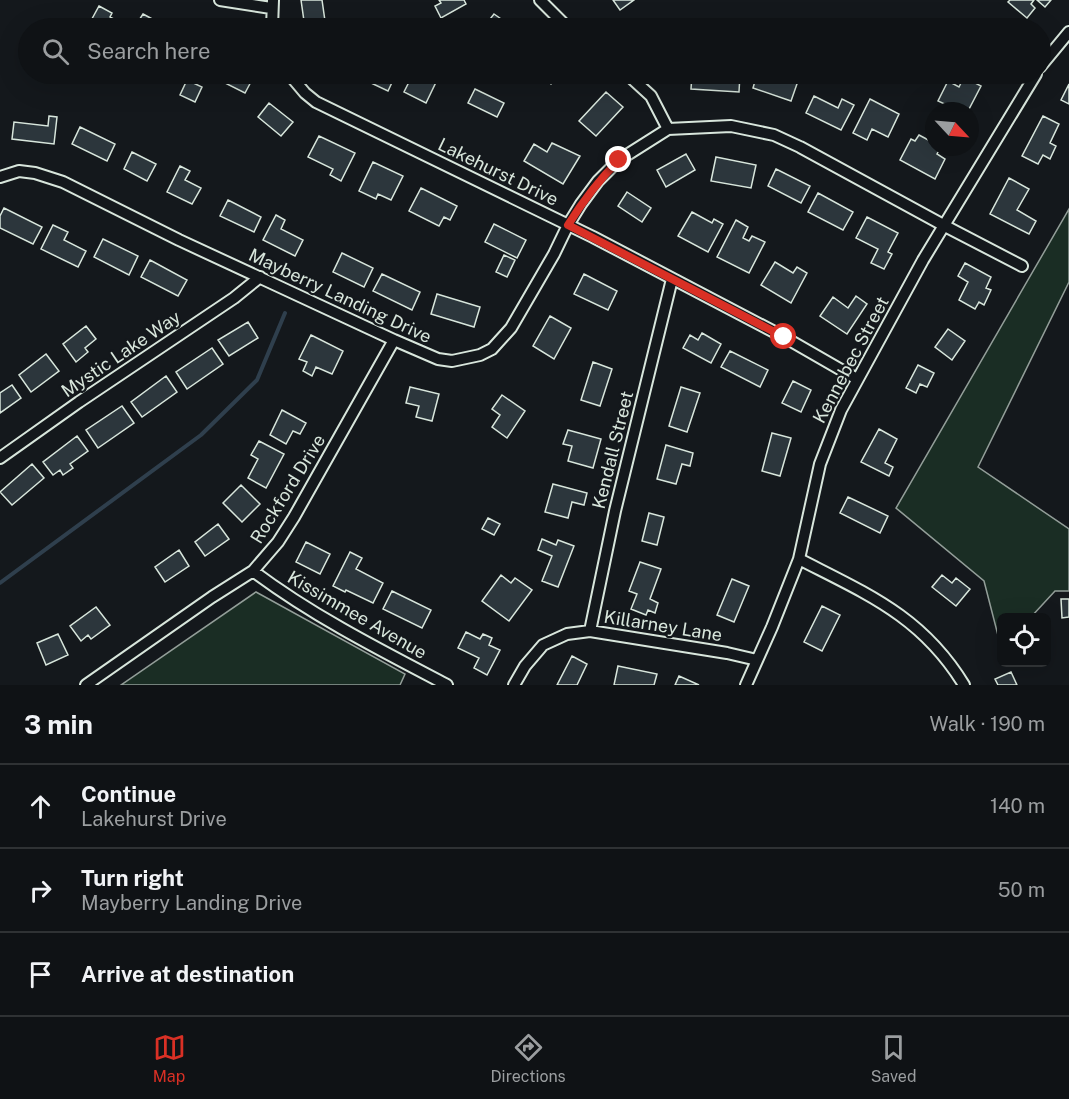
<!DOCTYPE html>
<meta charset="utf-8">
<style>
:root{--surface:#0f1215;--page:#181b1e;--text:#f1f3f6;--muted:#9b9ea0;--line:#2f3234;--accent:#d93025}
body{margin:0;font-family:"Public Sans",sans-serif;background:var(--page);color:var(--text)}
.controls{position:absolute;right:18px;bottom:18px;display:grid;overflow:hidden;border-radius:9px;box-shadow:0 6px 24px #0002}
.controls button{width:54px;height:54px;display:grid;place-items:center;padding:0;border:0;border-bottom:2px solid var(--line);background:var(--surface);color:var(--text);font:30px sans-serif}
.compass{position:absolute;left:925px;top:102px;width:54px;height:54px;border-radius:50%;background:var(--surface);box-shadow:0 6px 24px #0002;rotate:116deg}
.stop{position:absolute;width:18px;height:18px;margin:-14px;border:4px solid #d93025;border-radius:50%;background:#fff}
.stop.end{background:#d93025;border-color:#fff;box-shadow:0 2px 6px #0008}
.list{margin:0;padding:0;list-style:none}
h2{display:flex;justify-content:space-between;align-items:center;height:78px;margin:0;padding:0 24px;font-size:26px}
h2 small{font-size:20px;font-weight:400;color:var(--muted)}
.list li{display:grid;grid-template-columns:39px 1fr auto;gap:18px;align-items:center;box-sizing:border-box;height:84px;padding:0 24px;border-top:2px solid var(--line)}
.list b{display:block;font-size:22px;white-space:nowrap}
.list p{margin:0;font-size:20px;white-space:nowrap;color:var(--muted)}
.list em{font-size:20px;font-style:normal;color:var(--muted)}
.icon{flex:none;width:33px;height:33px;fill:none;stroke:currentColor;stroke-width:2;stroke-linecap:round;stroke-linejoin:round}
.map{position:relative;flex:none;width:1069px;height:685px;overflow:hidden}
.search{position:absolute;background:var(--surface);box-shadow:0 6px 24px #0002;left:18px;right:18px;top:18px;height:66px;display:flex;align-items:center;gap:15px;box-sizing:border-box;padding:0 21px;border-radius:33px;color:var(--muted);font-size:22px}
.sheet{height:330px;background:var(--surface)}
nav{display:flex;justify-content:space-around;align-items:center;box-sizing:border-box;height:84px;border-top:2px solid var(--line);background:var(--surface);font-size:16px;color:var(--muted)}
nav a{display:grid;justify-items:center;gap:3px}
nav .on{color:var(--accent)}
.map>svg:first-child{display:block}
.green{fill:#1a2d24;stroke:#939e99;stroke-width:1.5}
.lines{fill:none;stroke-linecap:round;stroke-linejoin:round}
.stream{stroke:#2f3f4d;stroke-width:4}
.building{fill:#2c363c;stroke:#d8e6dc;stroke-width:1.5}
.minor-casing{stroke:#d8e6dc;stroke-width:14}
.minor{stroke:#14181c;stroke-width:10}
.route{stroke:#d93025;stroke-width:8}
.labels{text-anchor:middle;stroke-width:4.5;stroke-linejoin:round;paint-order:stroke}
.street-label{font-size:18px;fill:#d8e6dc;stroke:#14181c}
</style>
<div class="map">
<svg width="1069" height="685" viewBox="0 0 1069 685">
<rect width="100%" height="100%" fill="#14181c"/>
<path class="green" d="M 1069,209 L 1069,282 L 978,467 L 1069,529 L 1069,591 L 1055,591 L 1031,617 L 1002,618 L 1001,647 L 984,581 L 896,508 Z
M 256,592 L 405,674 L 400,685 L 121,685 Z"/>
<g class="lines">
<path class="stream" d="M 0,583 L 201,435 L 257,380 L 285,313"/>
</g>
<path class="building" d="M 301,0 L 322,0 L 326,28 L 305,28 Z
M 439,0 L 464,0 L 466,4 L 441,18 L 435,6 L 441,3 Z
M 613,0 L 634,0 L 620,10 Z
M 1010,0 L 1034,0 L 1031,4 L 1035,8 L 1027,18 L 1008,2 Z
M 1037,0 L 1051,0 L 1045,7 Z
M 99,6 L 112,13 L 110,17 L 123,24 L 121,28 L 87,28 Z
M 143,14 L 169,28 L 134,28 Z
M 494,14 L 514,28 L 483,28 Z
M 225,74 L 243,74 L 253,78 L 245,93 L 221,81 Z
M 352,74 L 389,74 L 395,76 L 388,91 Z
M 413,74 L 429,74 L 438,78 L 426,103 L 404,92 Z
M 539,74 L 560,74 L 551,84 Z
M 692,74 L 740,74 L 739,92 L 691,89 Z
M 757,74 L 778,74 L 798,81 L 791,101 L 753,88 Z
M 964,77 L 981,86 L 968,111 L 944,111 L 947,105 L 938,101 L 948,81 L 959,87 Z
M 187,80 L 202,87 L 195,102 L 180,95 Z
M 1069,84 L 1069,104 L 1061,100 Z
M 475,89 L 504,103 L 497,117 L 468,103 Z
M 606,92 L 623,107 L 596,136 L 579,121 Z
M 814,96 L 838,108 L 842,99 L 854,105 L 841,130 L 806,113 Z
M 870,99 L 899,114 L 888,137 L 872,129 L 867,140 L 853,133 Z
M 269,103 L 293,122 L 281,136 L 258,117 Z
M 49,116 L 57,117 L 54,144 L 12,139 L 14,122 L 48,126 Z
M 1043,116 L 1059,124 L 1050,143 L 1056,146 L 1050,159 L 1043,155 L 1038,164 L 1022,156 Z
M 80,127 L 115,144 L 107,161 L 72,144 Z
M 919,135 L 934,143 L 934,147 L 941,147 L 937,154 L 945,159 L 935,179 L 900,160 L 911,139 L 915,141 Z
M 319,136 L 355,153 L 341,181 L 330,175 L 333,169 L 308,157 Z
M 552,143 L 580,156 L 563,184 L 524,161 L 534,144 L 547,152 Z
M 132,152 L 156,164 L 147,181 L 124,169 Z
M 686,154 L 695,170 L 666,187 L 657,170 Z
M 716,157 L 756,165 L 751,188 L 711,181 Z
M 373,162 L 403,176 L 391,200 L 378,194 L 376,199 L 359,191 Z
M 180,166 L 190,171 L 185,180 L 201,188 L 192,204 L 167,192 Z
M 776,169 L 810,186 L 801,203 L 768,186 Z
M 1009,178 L 1029,189 L 1017,210 L 1036,221 L 1029,234 L 990,214 Z
M 421,188 L 457,206 L 450,220 L 444,217 L 439,226 L 409,211 Z
M 627,192 L 651,208 L 642,222 L 618,206 Z
M 818,193 L 853,212 L 843,230 L 808,212 Z
M 228,200 L 261,217 L 254,232 L 220,216 Z
M 4,208 L 42,227 L 33,244 L 0,228 L 0,216 Z
M 692,212 L 712,223 L 714,219 L 723,224 L 708,252 L 678,236 Z
M 276,215 L 285,220 L 281,229 L 303,240 L 295,256 L 263,240 Z
M 867,217 L 898,233 L 888,252 L 892,254 L 884,269 L 871,263 L 878,249 L 856,238 Z
M 736,220 L 748,227 L 743,238 L 749,241 L 752,236 L 765,242 L 749,273 L 717,257 Z
M 494,224 L 526,240 L 517,258 L 485,242 Z
M 53,225 L 68,232 L 64,240 L 86,251 L 78,267 L 41,249 Z
M 103,239 L 138,256 L 129,275 L 94,257 Z
M 342,253 L 373,268 L 364,287 L 333,272 Z
M 504,255 L 515,260 L 507,277 L 496,272 Z
M 150,260 L 187,280 L 178,296 L 141,277 Z
M 775,262 L 793,273 L 797,267 L 807,273 L 791,303 L 761,285 Z
M 965,263 L 991,277 L 986,288 L 991,290 L 984,305 L 979,302 L 975,309 L 959,300 L 968,282 L 958,276 Z
M 382,274 L 420,292 L 412,310 L 373,291 Z
M 584,274 L 617,291 L 608,310 L 574,294 Z
M 437,294 L 480,307 L 474,327 L 431,314 Z
M 856,296 L 867,304 L 847,334 L 820,316 L 833,297 L 848,308 Z
M 550,316 L 571,328 L 554,359 L 533,346 Z
M 248,322 L 258,338 L 229,356 L 218,340 Z
M 86,326 L 96,339 L 85,348 L 88,352 L 76,362 L 63,344 Z
M 948,329 L 965,341 L 952,360 L 935,347 Z
M 702,333 L 721,344 L 711,363 L 683,348 L 690,335 L 698,340 Z
M 311,335 L 343,351 L 332,374 L 316,367 L 312,376 L 303,371 L 307,362 L 299,359 Z
M 212,348 L 223,364 L 187,389 L 176,372 Z
M 730,351 L 768,370 L 760,387 L 721,367 Z
M 46,354 L 59,371 L 31,392 L 19,375 Z
M 593,362 L 612,369 L 600,406 L 581,400 Z
M 918,365 L 934,373 L 927,387 L 920,384 L 916,393 L 906,388 Z
M 166,376 L 177,392 L 142,417 L 131,402 Z
M 793,381 L 811,390 L 801,412 L 782,403 Z
M 12,385 L 21,398 L 0,413 L 0,393 Z
M 410,387 L 439,394 L 432,421 L 416,417 L 419,406 L 406,403 Z
M 681,387 L 700,393 L 687,432 L 669,426 Z
M 502,395 L 525,411 L 507,438 L 492,427 L 500,415 L 492,409 Z
M 122,406 L 134,423 L 98,448 L 86,430 Z
M 282,410 L 306,423 L 300,434 L 293,431 L 286,444 L 270,435 Z
M 879,429 L 897,439 L 885,463 L 893,467 L 889,476 L 861,462 Z
M 568,430 L 601,439 L 593,468 L 568,461 L 572,446 L 563,444 Z
M 772,433 L 791,438 L 780,476 L 762,471 Z
M 77,436 L 88,451 L 70,464 L 73,468 L 63,475 L 60,470 L 53,475 L 43,462 Z
M 259,441 L 284,454 L 266,488 L 248,478 L 258,459 L 251,455 Z
M 666,445 L 693,453 L 690,466 L 682,464 L 676,484 L 657,479 Z
M 32,464 L 44,478 L 12,505 L 0,492 Z
M 553,484 L 587,493 L 584,505 L 572,502 L 568,518 L 545,512 Z
M 241,485 L 260,504 L 242,522 L 223,503 Z
M 848,497 L 888,516 L 880,533 L 840,513 Z
M 649,513 L 664,517 L 657,545 L 642,541 Z
M 488,518 L 500,524 L 494,535 L 482,529 Z
M 218,524 L 229,539 L 205,556 L 195,542 Z
M 542,539 L 556,545 L 558,540 L 574,546 L 558,587 L 542,581 L 552,556 L 538,550 Z
M 306,542 L 330,554 L 320,574 L 296,562 Z
M 179,550 L 189,566 L 165,582 L 155,567 Z
M 350,552 L 362,558 L 356,569 L 383,583 L 373,603 L 346,590 L 345,592 L 333,586 Z
M 640,562 L 661,569 L 650,599 L 658,603 L 655,613 L 648,610 L 646,615 L 631,609 L 637,594 L 629,591 Z
M 501,575 L 511,583 L 515,578 L 532,590 L 509,621 L 482,601 Z
M 942,575 L 952,583 L 956,578 L 970,589 L 956,606 L 932,587 Z
M 732,579 L 749,586 L 734,622 L 717,615 Z
M 392,591 L 431,610 L 422,628 L 383,609 Z
M 1061,599 L 1069,599 L 1069,617 L 1062,618 Z
M 822,606 L 840,615 L 822,651 L 804,642 Z
M 96,607 L 110,625 L 91,639 L 88,635 L 81,641 L 70,626 Z
M 466,632 L 480,639 L 483,634 L 492,638 L 489,645 L 500,650 L 487,675 L 474,668 L 479,658 L 458,648 Z
M 58,634 L 68,655 L 46,665 L 37,643 Z
M 572,656 L 587,664 L 577,685 L 557,685 Z
M 618,666 L 657,674 L 654,685 L 614,685 Z
M 1011,672 L 1017,685 L 998,685 L 995,679 Z
M 679,676 L 699,685 L 675,685 Z"/>
<g class="lines">
<g class="minor-casing">
<path id="minor" d="M 220,0 L 271,8
M 540,0 L 568,28
M 272,28 L 273,0
M 1040,67 L 1069,32
M 289,74 L 305,93 L 316,102 L 593,237 L 784,337 L 857,379
M 627,74 L 651,96 L 668,129
M 0,177 L 19,171 L 35,173 L 63,182 L 179,240 L 394,340 L 438,359 L 452,361 L 480,355 L 492,349 L 511,328 L 554,254 L 568,225 L 581,204 L 598,181 L 619,160 L 668,129 L 731,126 L 774,135 L 800,147 L 945,226 L 1022,266
M 0,458 L 79,402 L 234,298 L 260,277
M 799,559 C 867,594 922,616 964,685
M 253,571 C 313,616 380,650 447,685
M 590,631 L 615,511 L 672,279
M 86,685 L 212,597 L 253,571 L 278,542 L 294,517 L 394,340
M 514,685 L 525,666 L 543,645 L 567,634 L 590,631 L 727,653 L 757,660
M 746,685 L 772,627 L 799,559 L 820,464 L 841,410 L 923,260 L 1036,74"/>
</g>
<use href="#minor" class="minor"/>
</g>
<g class="lines">
<path class="route" d="M 619,160 C 599,180 583,201 568,225 L 784,337"/>
</g>
<g class="labels">
<g class="street-label">
<text transform="translate(498 172) rotate(26)" y="6">Lakehurst Drive</text>
<text transform="translate(340 296) rotate(25)" y="6">Mayberry Landing Drive</text>
<text transform="translate(121 354) rotate(-34)" y="6">Mystic Lake Way</text>
<text transform="translate(851 360) rotate(-62)" y="6">Kennebec Street</text>
<text transform="translate(613 450) rotate(-76)" y="6">Kendall Street</text>
<text transform="translate(288 489) rotate(-58)" y="6">Rockford Drive</text>
<text transform="translate(357 615) rotate(30)" y="6">Kissimmee Avenue</text>
<text transform="translate(663 626) rotate(9)" y="6">Killarney Lane</text>
</g>
</g>
</svg>
<div class="controls">
<button><svg class="icon" aria-label="locate" viewBox="0 0 24 24"><circle cx="12" cy="12" r="6"/><path d="M12 2v4M12 18v4M2 12h4M18 12h4"/></svg></button>
</div>
<svg class="compass" viewBox="-18 -18 36 36"><path d="M0-13l5 13h-10z" fill="#e53935"/><path d="M0 13l5-13h-10z" fill="#9b9ea0"/></svg>
<div class="stop" style="left:784px;top:337px"></div>
<div class="stop end" style="left:619px;top:160px"></div>
<div class="search"><svg class="icon" aria-label="search" viewBox="0 0 24 24"><circle cx="10" cy="10" r="6"/><path d="M15 15l6 6"/></svg>Search here</div>
</div>
<section class="sheet">
<h2>3 min<small>Walk · 190 m</small></h2>
<ul class="list">
<li><svg class="icon" aria-label="ahead" viewBox="0 0 24 24"><path d="M12 20V5M6 11l6-6 6 6"/></svg><div><b>Continue</b><p>Lakehurst Drive</p></div><em>140 m</em></li>
<li><svg class="icon" aria-label="right" viewBox="0 0 24 24"><path d="M7 20v-9h11M14 6l5 5-5 5"/></svg><div><b>Turn right</b><p>Mayberry Landing Drive</p></div><em>50 m</em></li>
<li><svg class="icon" aria-label="arrive" viewBox="0 0 24 24"><path d="M6 21V4h12l-3 4 3 4H6"/></svg><div><b>Arrive at destination</b></div></li>
</ul>
</section>
<nav>
<a class="on"><svg class="icon" aria-label="map" viewBox="0 0 24 24"><path d="M3 6l6-2 6 2 6-2v14l-6 2-6-2-6 2zM9 4v14M15 6v14"/></svg>Map</a>
<a><svg class="icon" aria-label="directions" viewBox="0 0 24 24"><path d="M12 3l9 9-9 9-9-9zM9 14v-3h6M13 9l2 2-2 2"/></svg>Directions</a>
<a><svg class="icon" aria-label="saved" viewBox="0 0 24 24"><path d="M7 4h10v16l-5-4-5 4z"/></svg>Saved</a>
</nav>
